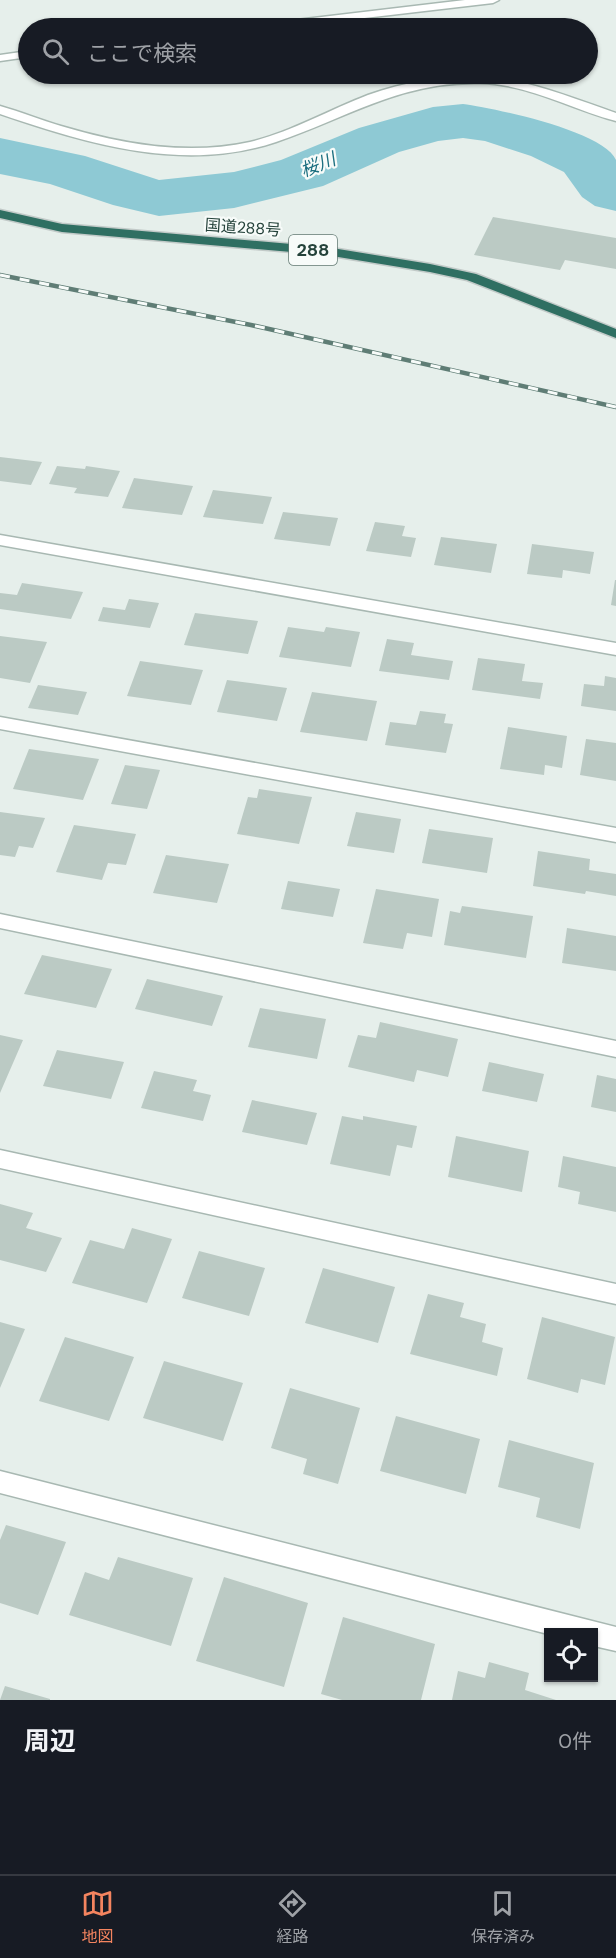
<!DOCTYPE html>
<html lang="ja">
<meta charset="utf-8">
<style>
:root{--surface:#171b24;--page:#20242c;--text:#f1f3f6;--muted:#9ea1a6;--line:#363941;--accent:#f4845f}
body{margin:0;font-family:"DM Sans","Noto Sans JP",sans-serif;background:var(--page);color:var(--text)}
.controls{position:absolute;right:18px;bottom:18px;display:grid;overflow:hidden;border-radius:0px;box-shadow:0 2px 4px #0004}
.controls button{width:54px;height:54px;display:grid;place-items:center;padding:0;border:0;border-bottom:2px solid var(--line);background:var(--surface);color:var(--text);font:30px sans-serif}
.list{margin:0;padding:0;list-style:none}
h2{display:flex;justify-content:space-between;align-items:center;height:78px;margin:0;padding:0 24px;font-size:26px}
h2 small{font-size:20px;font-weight:400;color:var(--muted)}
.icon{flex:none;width:33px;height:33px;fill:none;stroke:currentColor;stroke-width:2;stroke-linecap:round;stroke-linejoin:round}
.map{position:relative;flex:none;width:616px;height:1700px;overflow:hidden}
.search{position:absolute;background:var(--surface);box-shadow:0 2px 4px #0004;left:18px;right:18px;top:18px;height:66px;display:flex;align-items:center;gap:15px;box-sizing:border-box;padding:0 21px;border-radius:33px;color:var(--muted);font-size:22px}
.sheet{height:174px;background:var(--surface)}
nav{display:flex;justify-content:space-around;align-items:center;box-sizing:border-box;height:84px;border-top:2px solid var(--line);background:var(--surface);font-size:16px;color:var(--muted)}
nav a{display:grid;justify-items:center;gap:3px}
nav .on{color:var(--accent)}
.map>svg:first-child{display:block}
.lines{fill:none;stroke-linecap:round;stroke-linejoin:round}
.river{fill:#8ec9d4;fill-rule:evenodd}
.building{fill:#bbcac4}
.minor-casing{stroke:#a8b8b2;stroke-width:3}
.highway-casing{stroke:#c2cac8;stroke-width:3}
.minor{fill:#fff;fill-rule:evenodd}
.highway{fill:#2f6f62;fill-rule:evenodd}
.rail-casing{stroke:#5f7d75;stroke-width:4.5}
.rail{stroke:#f7fbf9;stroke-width:3;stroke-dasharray:10;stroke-linecap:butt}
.labels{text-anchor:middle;stroke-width:4.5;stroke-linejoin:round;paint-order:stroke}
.far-street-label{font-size:16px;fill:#24423a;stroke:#f7fbf9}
.far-water-label{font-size:18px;font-style:italic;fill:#1c6f80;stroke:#f7fbf9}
.shield{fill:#f7fbf9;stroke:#637a73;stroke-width:1.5}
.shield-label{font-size:18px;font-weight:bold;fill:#24423a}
</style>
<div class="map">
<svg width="616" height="1700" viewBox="0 0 616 1700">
<rect width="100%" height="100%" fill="#e6efeb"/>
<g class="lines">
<path class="river" d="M 463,104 C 493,108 604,131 616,160 C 616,170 616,199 616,211 L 595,206 L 582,197 L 564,172 L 531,156 L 485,141 L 463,138 L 438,141 L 399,152 L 323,186 L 234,208 L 159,216 L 113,205 L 50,184 L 0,174 L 0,138 L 85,156 L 159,180 L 234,172 L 281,160 L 359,128 L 433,107 Z"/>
</g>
<path class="building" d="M 493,217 L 616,238 L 616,269 L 565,260 L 560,270 L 474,255 Z
M 0,457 L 42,462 L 31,485 L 0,481 Z
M 57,466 L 85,469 L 86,466 L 120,471 L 108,497 L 74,493 L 77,488 L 49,484 Z
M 134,478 L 193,486 L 182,515 L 122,508 Z
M 213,490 L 272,497 L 263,524 L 203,517 Z
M 283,512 L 338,518 L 330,546 L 274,539 Z
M 375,522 L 405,526 L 402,536 L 416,538 L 411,557 L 366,551 Z
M 441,537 L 497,544 L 491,573 L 434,565 Z
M 532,544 L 594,552 L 590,574 L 563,570 L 562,578 L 527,574 Z
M 615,580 L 616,580 L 616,606 L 611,605 Z
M 22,583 L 83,592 L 71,619 L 0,609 L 0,593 L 17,595 Z
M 129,599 L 159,603 L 150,628 L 98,621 L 103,607 L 125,610 Z
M 195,613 L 258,621 L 248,654 L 184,645 Z
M 288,627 L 324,632 L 326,627 L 360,632 L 351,667 L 279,657 Z
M 0,636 L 47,642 L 30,683 L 0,678 Z
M 387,639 L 414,643 L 411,655 L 453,661 L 449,680 L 379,671 Z
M 478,658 L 525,664 L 522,681 L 543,683 L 540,699 L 472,690 Z
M 140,661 L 203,670 L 191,705 L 127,696 Z
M 605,676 L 616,678 L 616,711 L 581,706 L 584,684 L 604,686 Z
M 227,680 L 287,688 L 277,721 L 217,712 Z
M 38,685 L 87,692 L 78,715 L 28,708 Z
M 312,692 L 377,701 L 367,741 L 300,732 Z
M 420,711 L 446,714 L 444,723 L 453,724 L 446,753 L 385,745 L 390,722 L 416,725 Z
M 508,727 L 567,736 L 562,768 L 545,765 L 544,775 L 500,769 Z
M 586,739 L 616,743 L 616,781 L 580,775 Z
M 29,749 L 99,759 L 83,800 L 13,789 Z
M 125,765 L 160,770 L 147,809 L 111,804 Z
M 259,789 L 312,797 L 299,844 L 237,834 L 248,797 L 257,798 Z
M 0,812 L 45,818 L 33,848 L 19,846 L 15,857 L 0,855 Z
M 356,812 L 401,819 L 394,853 L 347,846 Z
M 74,825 L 136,834 L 126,865 L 108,863 L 102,880 L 56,872 Z
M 429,829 L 493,838 L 487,873 L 422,863 Z
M 538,851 L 590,859 L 589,870 L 616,874 L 616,896 L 586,891 L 585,894 L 533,886 Z
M 166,855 L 229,864 L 217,903 L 153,893 Z
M 288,881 L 340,889 L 333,917 L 281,909 Z
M 376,889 L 439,899 L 432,937 L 407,933 L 403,949 L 363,943 Z
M 462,906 L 533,916 L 526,958 L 444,945 L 450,911 L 460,913 Z
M 567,928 L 616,936 L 616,971 L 562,963 Z
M 42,955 L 112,969 L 96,1008 L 24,994 Z
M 147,979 L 223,996 L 212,1026 L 135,1009 Z
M 260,1008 L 326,1019 L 317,1059 L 248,1047 Z
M 380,1022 L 458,1039 L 448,1077 L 417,1070 L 414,1082 L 348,1067 L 358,1035 L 376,1038 Z
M 0,1035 L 23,1040 L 0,1093 Z
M 57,1050 L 124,1062 L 111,1099 L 43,1086 Z
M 489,1062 L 544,1074 L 537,1102 L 482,1091 Z
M 154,1071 L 197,1080 L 193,1091 L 211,1095 L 203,1121 L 141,1108 Z
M 597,1075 L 616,1079 L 616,1112 L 591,1107 Z
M 252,1100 L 317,1113 L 307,1145 L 242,1132 Z
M 342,1116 L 363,1120 L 363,1116 L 417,1126 L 412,1148 L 397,1145 L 390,1176 L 330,1164 Z
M 456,1136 L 529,1151 L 522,1192 L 448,1177 Z
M 563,1156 L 616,1167 L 616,1212 L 578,1204 L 580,1192 L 558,1187 Z
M 0,1204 L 33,1213 L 26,1228 L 62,1238 L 46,1272 L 0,1260 Z
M 132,1228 L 172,1239 L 147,1303 L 72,1283 L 90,1240 L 124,1249 Z
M 199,1251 L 265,1268 L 249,1316 L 182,1298 Z
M 323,1268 L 395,1287 L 378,1343 L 305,1323 Z
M 428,1294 L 464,1303 L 460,1317 L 486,1324 L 482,1342 L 503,1348 L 497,1376 L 410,1354 Z
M 542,1317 L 615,1337 L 605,1385 L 581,1379 L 578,1393 L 527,1379 Z
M 0,1322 L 25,1329 L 0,1388 Z
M 65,1337 L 134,1357 L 109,1421 L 39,1401 Z
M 164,1361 L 243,1383 L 223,1441 L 143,1418 Z
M 290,1388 L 360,1408 L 338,1484 L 303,1474 L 307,1459 L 271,1448 Z
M 396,1416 L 480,1439 L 466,1494 L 380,1471 Z
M 509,1440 L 594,1463 L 580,1529 L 536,1517 L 540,1498 L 498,1487 Z
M 6,1525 L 66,1542 L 38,1615 L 0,1603 L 0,1540 Z
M 118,1557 L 193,1578 L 171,1646 L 69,1615 L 85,1572 L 109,1580 Z
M 224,1577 L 308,1603 L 284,1687 L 196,1661 Z
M 343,1617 L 435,1644 L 421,1700 L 342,1700 L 321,1694 Z
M 489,1662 L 529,1673 L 525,1690 L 556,1700 L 452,1700 L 458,1671 L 485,1678 Z
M 5,1686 L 50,1699 L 50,1700 L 0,1700 Z"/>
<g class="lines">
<g class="minor-casing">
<path id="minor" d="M 465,0 L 499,0 L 493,3 L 279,28 L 248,28 L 254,25 Z
M 28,51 L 28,57 L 0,61 L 0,55 Z
M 480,76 C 527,79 572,98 616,113 L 616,121 C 571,109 528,84 480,83 C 401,81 347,118 276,142 C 184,173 88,144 0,114 L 0,106 C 21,112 41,120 61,126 C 121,144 187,156 250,142 C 291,132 329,110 368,95 C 404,82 443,76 480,76 Z
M 0,535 L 616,643 L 616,655 L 0,545 Z
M 0,717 L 616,828 L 616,842 L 0,729 Z
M 0,914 L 616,1041 L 616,1057 L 0,928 Z
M 0,1150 L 616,1284 L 616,1304 L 0,1168 Z
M 0,1471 L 616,1627 L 616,1651 L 594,1646 L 594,1632 L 548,1634 L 0,1493 Z"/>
</g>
<g class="highway-casing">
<path id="highway" d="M 0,210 L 62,224 L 326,247 L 430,264 L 476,274 L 616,329 L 616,338 L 467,280 L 430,272 L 326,255 L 62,232 L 0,218 Z"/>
</g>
<use href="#minor" class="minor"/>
<use href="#highway" class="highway"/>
<g class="rail-casing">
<path id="rail" d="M 0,275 L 251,325 L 616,407"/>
</g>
<use href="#rail" class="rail"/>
</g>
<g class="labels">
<g class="far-street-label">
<text transform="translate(243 227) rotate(4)" y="6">国道288号</text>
</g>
<g class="far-water-label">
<text transform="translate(318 165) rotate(-22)" y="6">桜川</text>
</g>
<rect class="shield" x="289" y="235" width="48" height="30" rx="4.5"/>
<g class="shield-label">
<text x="313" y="256">288</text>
</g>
</g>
</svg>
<div class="controls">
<button><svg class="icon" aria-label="locate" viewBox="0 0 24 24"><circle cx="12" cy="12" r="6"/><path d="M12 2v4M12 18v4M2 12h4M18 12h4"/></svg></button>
</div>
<div class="search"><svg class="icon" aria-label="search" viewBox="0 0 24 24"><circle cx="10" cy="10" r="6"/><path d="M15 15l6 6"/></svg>ここで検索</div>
</div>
<section class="sheet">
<h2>周辺<small>0件</small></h2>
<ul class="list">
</ul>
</section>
<nav>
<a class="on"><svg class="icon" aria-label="map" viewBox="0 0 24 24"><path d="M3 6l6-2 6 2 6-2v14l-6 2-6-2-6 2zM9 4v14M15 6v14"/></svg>地図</a>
<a><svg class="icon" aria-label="directions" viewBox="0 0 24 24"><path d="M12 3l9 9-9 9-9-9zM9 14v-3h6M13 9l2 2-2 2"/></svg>経路</a>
<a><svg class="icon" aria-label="saved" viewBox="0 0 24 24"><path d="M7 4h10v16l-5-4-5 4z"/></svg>保存済み</a>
</nav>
